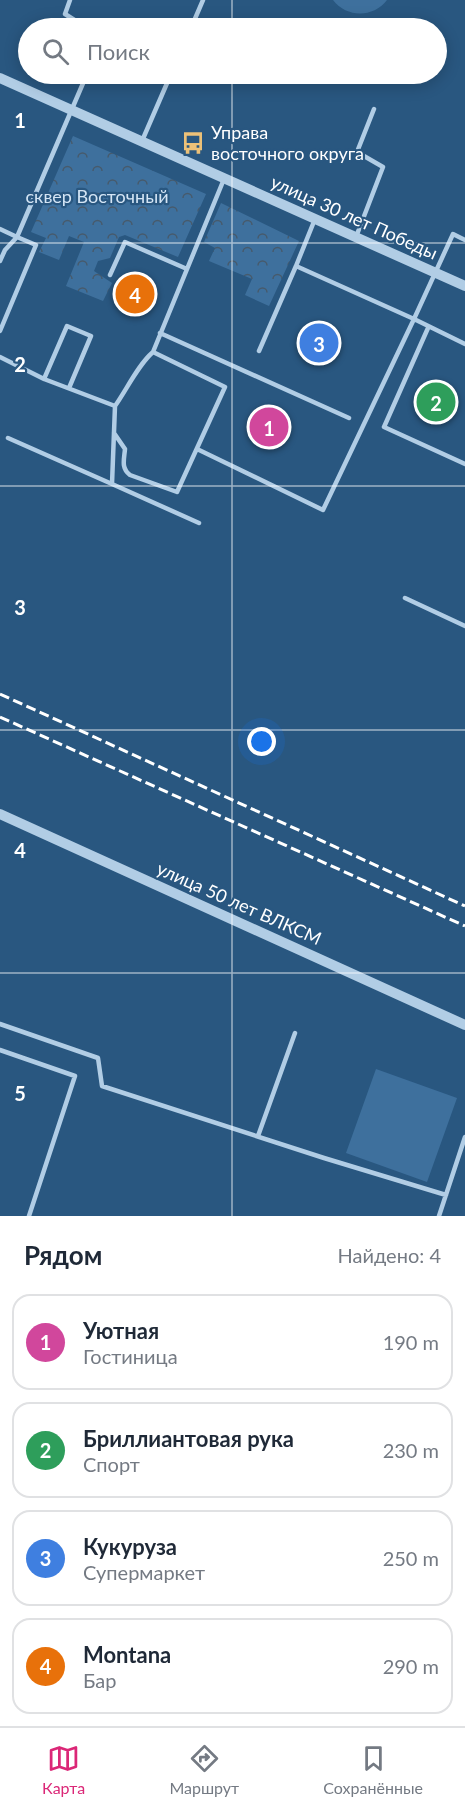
<!DOCTYPE html>
<html lang="ru">
<meta charset="utf-8">
<style>
:root{--surface:#fff;--page:#f2f2f3;--text:#1f2937;--muted:#747a83;--line:#e0e1e3;--accent:#db2777}
body{margin:0;font-family:Lato,sans-serif;background:var(--page);color:var(--text)}
.you{position:absolute;left:262px;top:742px;width:21px;height:21px;margin:-15px;border:4px solid #fff;border-radius:50%;background:#1a73e8;box-shadow:0 0 0 9px #1a73e833}
.badge{display:grid;place-items:center;width:39px;height:39px;border-radius:50%;background:var(--accent);color:#fff;font-size:20px;font-weight:700}
.pin{position:absolute;translate:-50% -50%;border:3px solid #fff;box-shadow:0 2px 6px #0006}
.list{margin:0;padding:0;list-style:none}
h2{display:flex;justify-content:space-between;align-items:center;height:78px;margin:0;padding:0 24px;font-size:26px}
h2 small{font-size:20px;font-weight:400;color:var(--muted)}
.list li{display:grid;grid-template-columns:39px 1fr auto;gap:18px;align-items:center;box-sizing:border-box;height:96px;margin:0 12px 12px;padding:0 12px;border:2px solid var(--line);border-radius:18px}
.list b{display:block;font-size:22px;white-space:nowrap}
.list p{margin:0;font-size:20px;white-space:nowrap;color:var(--muted)}
.list em{font-size:20px;font-style:normal;color:var(--muted)}
.icon{flex:none;width:33px;height:33px;fill:none;stroke:currentColor;stroke-width:2;stroke-linecap:round;stroke-linejoin:round}
.map{position:relative;flex:none;width:465px;height:1216px;overflow:hidden}
.search{position:absolute;background:var(--surface);box-shadow:0 3px 15px #0003;left:18px;right:18px;top:18px;height:66px;display:flex;align-items:center;gap:15px;box-sizing:border-box;padding:0 21px;border-radius:33px;color:var(--muted);font-size:22px}
.sheet{height:510px;background:var(--surface)}
nav{display:flex;justify-content:space-around;align-items:center;box-sizing:border-box;height:84px;border-top:2px solid var(--line);background:var(--surface);font-size:16px;color:var(--muted)}
nav a{display:grid;justify-items:center;gap:3px}
nav .on{color:var(--accent)}
.map>svg:first-child{display:block}
.grass{fill:#3e709d}
.park{fill:url(#park-crowns)}
.lines{fill:none;stroke-linecap:round;stroke-linejoin:round}
.service{stroke:#b1cde5;stroke-width:4.5}
.tertiary{stroke:#b1cde5;stroke-width:10}
.rail{stroke:#fff;stroke-width:3;stroke-dasharray:10 4.5;stroke-linecap:butt}
.grid{fill:none;stroke:#fff;stroke-width:1.5;stroke-opacity:0.55}
.labels{text-anchor:middle;stroke-width:4.5;stroke-linejoin:round;paint-order:stroke}
.poi-label{font-size:18px;fill:#fff;stroke:#295780;text-anchor:start}
.park-label{font-size:18px;fill:#d4e5f5;stroke:#295780}
.street-label{font-size:18px;fill:#fff;stroke:#295780}
.grid-label{font-size:20px;text-anchor:middle;font-weight:bold;fill:#fff;stroke:#295780;stroke-width:4.5;stroke-linejoin:round;paint-order:stroke}
</style>
<div class="map">
<svg width="465" height="1216" viewBox="0 0 465 1216">
<defs>
<pattern id="park-crowns" width="20" height="18" patternUnits="userSpaceOnUse" patternTransform="scale(1.5)"><rect width="20" height="18" fill="#3e709d"/><path d="M2 6a3 3 0 1 1 6 0M12 15a3 3 0 1 1 6 0" fill="none" stroke="#465a6c"/></pattern>
</defs>
<rect width="100%" height="100%" fill="#295780"/>
<path class="grass" d="M 333,0 L 387,0 C 373,18 347,18 333,0 Z
M 376,1069 L 457,1098 L 427,1182 L 346,1153 Z"/>
<path class="park" d="M 73,136 L 206,194 L 178,257 L 125,235 L 119,237 L 110,258 L 98,261 L 94,271 L 112,283 L 103,301 L 66,286 L 84,242 L 69,236 L 59,260 L 39,252 L 46,238 L 31,232 Z
M 221,203 L 299,241 L 269,306 L 245,295 L 252,279 L 209,261 L 215,248 L 204,242 Z"/>
<g class="lines">
<path class="service" d="M 70,0 L 65,14 L 87,28
M 191,28 L 203,0
M 142,141 L 171,74
M 315,219 L 296,266 L 414,319 L 453,234 L 465,240
M 0,229 L 17,237 L 5,250 L 0,261
M 356,237 L 383,167 L 357,152 L 374,109
M 110,275 L 125,242 L 187,269
M 428,328 L 384,427 L 465,464
M 0,331 L 36,245 L 17,237 L 87,74
M 160,333 L 349,418
M 259,351 L 296,266
M 0,357 L 44,379 L 67,326 L 91,336 L 69,388
M 44,379 L 115,406 C 127,389 138,365 153,352 L 224,179
M 114,433 L 125,449 C 124,460 121,468 130,475 L 177,492 L 225,387 L 153,352
M 8,438 L 112,484 L 115,406
M 197,449 L 323,510 L 414,319 L 465,344
M 112,484 L 199,523
M 405,598 L 465,626
M 0,1024 L 98,1058 L 102,1086 L 324,1158 L 446,1195
M 0,1050 L 75,1076 L 29,1216
M 258,1136 L 295,1033
M 439,1216 L 465,1137"/>
<path class="tertiary" d="M 0,78 L 465,286
M 0,814 L 465,1025"/>
<path class="rail" d="M 0,694 L 465,906
M 0,717 L 465,926"/>
</g>
<path class="grid" d="M 232,0 L 232,28M 232,74 L 232,1216M 0,243 L 465,243M 0,486 L 465,486M 0,730 L 465,730M 0,973 L 465,973"/>
<defs>
<g id="bus-bare" transform="scale(1.8)"><path d="M-5-6H5V4H4V6H2V4H-2V6H-4V4H-5ZM-3.5-4V0h7V-4ZM-3.5 1.2v1.5H-2V1.2ZM2 1.2v1.5H3.5V1.2Z" fill="#ecc178" stroke="#295780" stroke-width="2.5" paint-order="stroke"/></g>
</defs>
<g fill-rule="evenodd">
<use href="#bus-bare" x="193" y="143"/>
</g>
<g class="labels">
<g class="poi-label">
<text x="211" y="139">Управа<tspan x="211" dy="21">восточного округа</tspan></text>
</g>
<g class="park-label">
<text x="97" y="203">сквер Восточный</text>
</g>
<g class="street-label">
<text transform="translate(354 218) rotate(24)" y="6">улица 30 лет Победы</text>
<text transform="translate(239 904) rotate(24)" y="6">улица 50 лет ВЛКСМ</text>
</g>
</g>
<g class="grid-label">
<text x="20" y="128">1</text>
<text x="20" y="372">2</text>
<text x="20" y="615">3</text>
<text x="20" y="858">4</text>
<text x="20" y="1101">5</text>
</g>
</svg>
<div class="you"></div>
<div class="pin badge" style="left:269px;top:427px;background:#d1479c">1</div>
<div class="pin badge" style="left:436px;top:402px;background:#2e9e5b">2</div>
<div class="pin badge" style="left:319px;top:343px;background:#3f7fe0">3</div>
<div class="pin badge" style="left:135px;top:294px;background:#e8710a">4</div>
<div class="search"><svg class="icon" aria-label="search" viewBox="0 0 24 24"><circle cx="10" cy="10" r="6"/><path d="M15 15l6 6"/></svg>Поиск</div>
</div>
<section class="sheet">
<h2>Рядом<small>Найдено: 4</small></h2>
<ul class="list">
<li><span class="badge" style="background:#d1479c">1</span><div><b>Уютная</b><p>Гостиница</p></div><em>190 m</em></li>
<li><span class="badge" style="background:#2e9e5b">2</span><div><b>Бриллиантовая рука</b><p>Спорт</p></div><em>230 m</em></li>
<li><span class="badge" style="background:#3f7fe0">3</span><div><b>Кукуруза</b><p>Супермаркет</p></div><em>250 m</em></li>
<li><span class="badge" style="background:#e8710a">4</span><div><b>Montana</b><p>Бар</p></div><em>290 m</em></li>
</ul>
</section>
<nav>
<a class="on"><svg class="icon" aria-label="map" viewBox="0 0 24 24"><path d="M3 6l6-2 6 2 6-2v14l-6 2-6-2-6 2zM9 4v14M15 6v14"/></svg>Карта</a>
<a><svg class="icon" aria-label="directions" viewBox="0 0 24 24"><path d="M12 3l9 9-9 9-9-9zM9 14v-3h6M13 9l2 2-2 2"/></svg>Маршрут</a>
<a><svg class="icon" aria-label="saved" viewBox="0 0 24 24"><path d="M7 4h10v16l-5-4-5 4z"/></svg>Сохранённые</a>
</nav>
